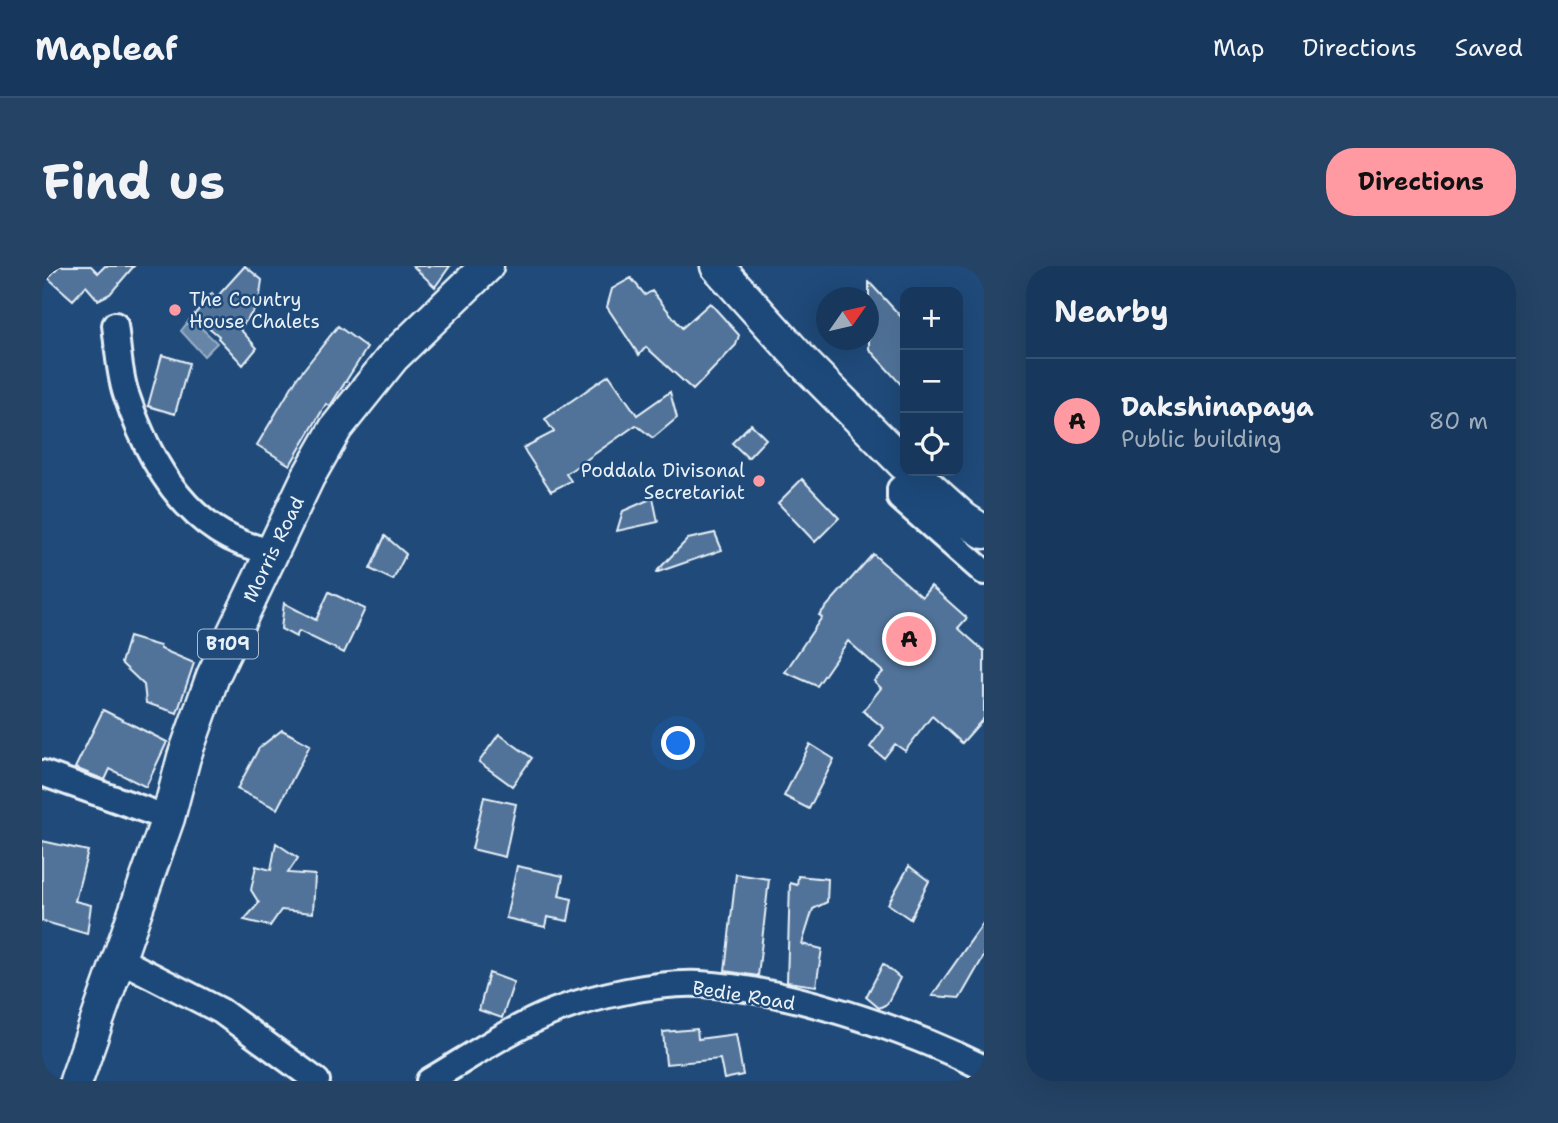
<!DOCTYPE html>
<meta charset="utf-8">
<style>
:root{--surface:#17385c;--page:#244365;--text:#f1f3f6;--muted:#9eacbb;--line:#365272;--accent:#ff9aa2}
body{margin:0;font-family:"Shantell Sans",sans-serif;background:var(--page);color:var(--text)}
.controls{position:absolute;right:21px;top:21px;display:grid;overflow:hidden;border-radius:14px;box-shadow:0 7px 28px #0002}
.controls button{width:63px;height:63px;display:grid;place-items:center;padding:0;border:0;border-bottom:2px solid var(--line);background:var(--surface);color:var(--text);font:35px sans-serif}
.compass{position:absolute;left:774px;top:21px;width:63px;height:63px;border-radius:50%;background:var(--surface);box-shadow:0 7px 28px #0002;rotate:56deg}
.you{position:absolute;left:637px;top:478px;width:24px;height:24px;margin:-18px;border:5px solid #fff;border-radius:50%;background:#1a73e8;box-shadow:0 0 0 10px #1a73e833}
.badge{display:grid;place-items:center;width:46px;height:46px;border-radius:50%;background:var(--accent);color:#111;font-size:23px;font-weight:700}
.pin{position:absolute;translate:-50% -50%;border:4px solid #fff;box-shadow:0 2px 7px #0006}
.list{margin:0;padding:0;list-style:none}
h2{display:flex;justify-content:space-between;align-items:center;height:91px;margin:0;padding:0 28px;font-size:30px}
h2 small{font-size:23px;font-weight:400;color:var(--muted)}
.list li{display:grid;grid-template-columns:46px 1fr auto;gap:21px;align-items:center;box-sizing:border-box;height:126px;padding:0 28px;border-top:2px solid var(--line)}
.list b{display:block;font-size:26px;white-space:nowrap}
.list p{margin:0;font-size:23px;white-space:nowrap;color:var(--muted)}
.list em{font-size:23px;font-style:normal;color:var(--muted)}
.icon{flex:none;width:38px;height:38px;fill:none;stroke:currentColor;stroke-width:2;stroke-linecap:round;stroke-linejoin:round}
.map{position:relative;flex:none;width:942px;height:815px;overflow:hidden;border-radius:28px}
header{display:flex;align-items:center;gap:42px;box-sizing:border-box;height:98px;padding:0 35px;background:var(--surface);border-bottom:2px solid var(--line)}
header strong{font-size:33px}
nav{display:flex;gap:38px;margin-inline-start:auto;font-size:24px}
.intro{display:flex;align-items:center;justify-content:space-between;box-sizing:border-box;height:168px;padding:0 42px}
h1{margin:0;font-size:49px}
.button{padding:18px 32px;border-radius:28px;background:var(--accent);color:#111;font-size:24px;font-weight:700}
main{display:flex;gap:42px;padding:0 42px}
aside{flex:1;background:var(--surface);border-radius:28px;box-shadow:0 7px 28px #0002}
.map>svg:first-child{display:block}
.water{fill:#6685a7;stroke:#9ab0c7;stroke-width:2}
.building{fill:#517399;stroke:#e8f1f8;stroke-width:2}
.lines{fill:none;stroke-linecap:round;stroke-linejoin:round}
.minor-casing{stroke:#e8f1f8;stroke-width:30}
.major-casing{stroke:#e8f1f8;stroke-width:37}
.minor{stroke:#1f4a7a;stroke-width:24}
.major{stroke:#1f4a7a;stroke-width:32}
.poi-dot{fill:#ff9aa2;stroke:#1f4a7a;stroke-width:2.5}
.labels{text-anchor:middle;stroke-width:5;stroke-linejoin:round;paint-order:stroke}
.shield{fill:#1f4a7a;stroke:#acbfd2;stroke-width:2}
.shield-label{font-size:18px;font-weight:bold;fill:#e8f1f8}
.poi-label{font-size:19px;fill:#e8f1f8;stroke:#1f4a7a;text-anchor:start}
.street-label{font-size:19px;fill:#e8f1f8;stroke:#1f4a7a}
</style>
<header>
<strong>Mapleaf</strong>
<nav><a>Map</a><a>Directions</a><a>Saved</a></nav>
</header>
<div class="intro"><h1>Find us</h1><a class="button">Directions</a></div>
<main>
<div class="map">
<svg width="942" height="815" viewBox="0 0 942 815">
<rect width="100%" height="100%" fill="#1f4a7a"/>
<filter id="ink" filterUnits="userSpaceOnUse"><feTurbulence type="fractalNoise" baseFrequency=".0143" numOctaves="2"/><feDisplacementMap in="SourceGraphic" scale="14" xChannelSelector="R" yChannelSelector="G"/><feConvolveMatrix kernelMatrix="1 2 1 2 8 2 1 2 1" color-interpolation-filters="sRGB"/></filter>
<g filter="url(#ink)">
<path class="water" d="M 149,52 L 175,77 L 162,90 L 139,65 Z"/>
<path class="building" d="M 17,0 L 49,0 L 56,7 L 63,0 L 92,0 L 68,28 L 56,34 L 44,20 L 31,34 L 6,12 Z
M 203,0 L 220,14 L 217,37 L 198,63 L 215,82 L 201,99 L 176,72 L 177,70 L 152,49 L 170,27 L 174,32 Z
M 371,0 L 408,0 L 393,21 Z
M 589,12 L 603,29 L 610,25 L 640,62 L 668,37 L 697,69 L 694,79 L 651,124 L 604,81 L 597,89 L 565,41 L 570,23 Z
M 827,16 L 863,55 L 863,123 L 827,83 Z
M 296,60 L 325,82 L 288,140 L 284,138 L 248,199 L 215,179 L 255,112 Z
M 120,89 L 147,97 L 133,148 L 106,140 Z
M 567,109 L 595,149 L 628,126 L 635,152 L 611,172 L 594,159 L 524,208 L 529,215 L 509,225 L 481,182 L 512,166 L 503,153 Z
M 709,158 L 724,173 L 706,192 L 690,177 Z
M 760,213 L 797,252 L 773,276 L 736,237 Z
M 611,232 L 616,256 L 575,265 L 581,245 Z
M 673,267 L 680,284 L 613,307 L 646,273 Z
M 343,270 L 364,288 L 351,314 L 328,303 Z
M 831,288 L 880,331 L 889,320 L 925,352 L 916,362 L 942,385 L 942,452 L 920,477 L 890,450 L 863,485 L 853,478 L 842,492 L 828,481 L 842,462 L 821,445 L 839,422 L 832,415 L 841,406 L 806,375 L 775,420 L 743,406 L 780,351 L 777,349 Z
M 287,326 L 323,343 L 302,387 L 257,365 L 254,371 L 239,363 L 242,337 L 274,354 Z
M 87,371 L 118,380 L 119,383 L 152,397 L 135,447 L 104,437 L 102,419 L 79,397 Z
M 61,444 L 125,476 L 104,521 L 68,503 L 63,514 L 33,502 Z
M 240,464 L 268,479 L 235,543 L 195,523 L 217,482 Z
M 457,468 L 490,492 L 470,520 L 437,496 Z
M 768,478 L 792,493 L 767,543 L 742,530 Z
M 442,531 L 474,538 L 463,591 L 430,583 Z
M 0,575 L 46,585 L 33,635 L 49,639 L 45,668 L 0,655 Z
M 234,577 L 256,592 L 246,607 L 273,609 L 271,647 L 239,644 L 228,660 L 202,654 L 217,637 L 209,624 L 214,600 L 229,604 Z
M 475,600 L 521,610 L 517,630 L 530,633 L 526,655 L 505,651 L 503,661 L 464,652 Z
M 867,600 L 887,615 L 868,653 L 846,638 Z
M 694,608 L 727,613 L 716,710 L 683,705 Z
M 756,610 L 786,613 L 785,636 L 771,643 L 760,678 L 780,683 L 774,720 L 745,716 L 748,617 L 755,619 Z
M 942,656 L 942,690 L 918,732 L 890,730 Z
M 841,698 L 858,712 L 845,738 L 837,742 L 824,731 Z
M 447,707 L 472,716 L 460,752 L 437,744 Z
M 655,763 L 656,773 L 694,768 L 701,809 L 682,813 L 678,793 L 624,798 L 621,766 Z"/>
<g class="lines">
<g class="minor-casing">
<path id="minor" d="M 73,59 C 76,81 77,107 84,128 C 108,199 149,272 229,285
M 873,208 L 858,223 L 858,232 L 942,306
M 0,507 L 126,552
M 77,693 L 179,745 L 275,815
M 387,815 C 426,792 471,761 513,745 C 553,730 615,716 658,718 C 743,722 866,764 942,802"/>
</g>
<g class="major-casing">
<path id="major" d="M 675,0 L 764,99 L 863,199
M 869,205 L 922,253 L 942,266
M 34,815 L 126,552 L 142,491 L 171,410 L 266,211 L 294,162 L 351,91 L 445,0"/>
</g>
<use href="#minor" class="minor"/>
<use href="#major" class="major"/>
</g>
</g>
<g class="poi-dot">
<circle cx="133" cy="44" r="7"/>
<circle cx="717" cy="215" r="7"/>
</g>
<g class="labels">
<rect class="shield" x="156" y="363.5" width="60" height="29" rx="5"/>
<g class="shield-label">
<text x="186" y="384">B109</text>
</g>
<g class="poi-label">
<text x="147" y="40">The Country<tspan x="147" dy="22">House Chalets</tspan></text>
<text x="703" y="211" text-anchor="end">Poddala Divisonal<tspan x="703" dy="22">Secretariat</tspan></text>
</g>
<g class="street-label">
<text transform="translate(231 283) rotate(-64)" y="7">Morris Road</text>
<text transform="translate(702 729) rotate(9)" y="7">Bedie Road</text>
</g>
</g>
</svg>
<div class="controls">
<button>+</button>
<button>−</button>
<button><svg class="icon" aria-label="locate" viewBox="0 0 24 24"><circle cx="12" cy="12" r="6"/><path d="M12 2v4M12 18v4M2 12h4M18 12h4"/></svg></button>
</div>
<svg class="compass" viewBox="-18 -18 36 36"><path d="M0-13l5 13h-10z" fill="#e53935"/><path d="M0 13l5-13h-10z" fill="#9eacbb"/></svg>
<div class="you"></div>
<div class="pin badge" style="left:867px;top:373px">A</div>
</div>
<aside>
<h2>Nearby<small></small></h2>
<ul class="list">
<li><span class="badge">A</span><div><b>Dakshinapaya</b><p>Public building</p></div><em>80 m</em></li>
</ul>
</aside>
</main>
